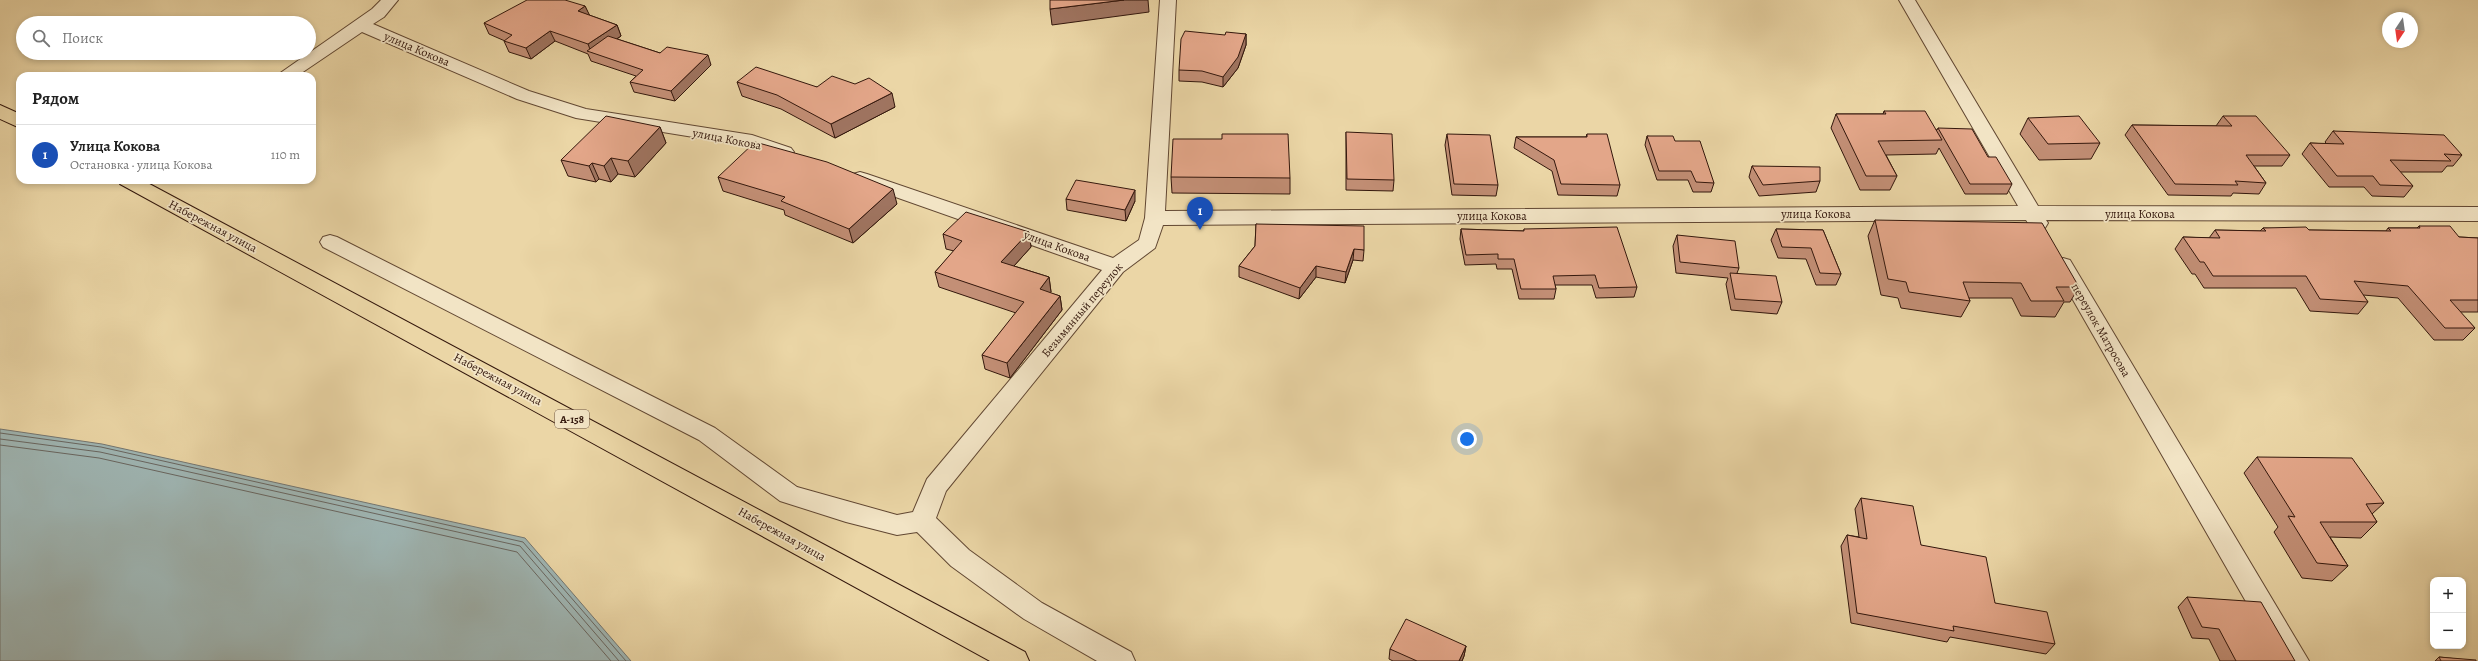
<!DOCTYPE html>
<html lang="ru">
<meta charset="utf-8">
<style>
:root{--surface:#fff;--page:#f6f6f6;--text:#222;--muted:#767676;--line:#e0e0e0;--accent:#db2777}
body{margin:0;font-family:Alegreya,serif;background:var(--page);color:var(--text)}
.controls{position:absolute;right:12px;bottom:12px;display:grid;overflow:hidden;border-radius:8px;box-shadow:0 2px 6px #0003}
.controls button{width:36px;height:36px;display:grid;place-items:center;padding:0;border:0;border-bottom:1px solid var(--line);background:var(--surface);color:var(--text);font:20px sans-serif}
.compass{position:absolute;left:2382px;top:12px;width:36px;height:36px;border-radius:50%;background:var(--surface);box-shadow:0 2px 6px #0003;rotate:193deg}
.you{position:absolute;left:1467px;top:439px;width:14px;height:14px;margin:-10px;border:3px solid #fff;border-radius:50%;background:#1a73e8;box-shadow:0 0 0 6px #1a73e833}
.badge{display:grid;place-items:center;width:26px;height:26px;border-radius:50%;background:var(--accent);color:#fff;font-size:13px;font-weight:700}
.pin{position:absolute;translate:-50% -33px;filter:drop-shadow(0 1px 2px #0008)}
.pin::after{content:'';position:absolute;top:21px;width:14px;height:12px;background:inherit;clip-path:polygon(0 0,100% 0,50% 100%)}
.list{margin:0;padding:0;list-style:none}
h2{display:flex;justify-content:space-between;align-items:center;height:52px;margin:0;padding:0 16px;font-size:17px}
h2 small{font-size:13px;font-weight:400;color:var(--muted)}
.list li{display:grid;grid-template-columns:26px 1fr auto;gap:12px;align-items:center;box-sizing:border-box;height:60px;padding:0 16px;border-top:1px solid var(--line)}
.list b{display:block;font-size:15px;white-space:nowrap}
.list p{margin:0;font-size:13px;white-space:nowrap;color:var(--muted)}
.list em{font-size:13px;font-style:normal;color:var(--muted)}
.icon{flex:none;width:22px;height:22px;fill:none;stroke:currentColor;stroke-width:2;stroke-linecap:round;stroke-linejoin:round}
.map{position:relative;flex:none;width:2478px;height:661px;overflow:hidden}
.search{position:absolute;background:var(--surface);box-shadow:0 2px 6px #0003;left:16px;top:16px;width:300px;height:44px;display:flex;align-items:center;gap:10px;box-sizing:border-box;padding:0 14px;border-radius:22px;color:var(--muted);font-size:15px}
.panel{position:absolute;background:var(--surface);box-shadow:0 2px 6px #0003;left:16px;top:72px;width:300px;height:112px;border-radius:12px}
.map>svg:first-child{display:block}
.water{fill:#9fb6b4;stroke:#747671}
.lines{fill:none;stroke-linecap:round;stroke-linejoin:round}
.shore{stroke:#696660;stroke-width:1}
.minor-casing{stroke:#614732;stroke-width:2}
.major-casing{stroke:#33170c;stroke-width:2}
.minor{fill:#f2e4c5;fill-rule:evenodd}
.major{fill:#ebd6a6;fill-rule:evenodd}
.wall{fill:#c38f76;stroke:#33170c}
.shaded-wall{fill:#9f7460;stroke:#33170c}
.building{fill:#e3a689;stroke:#33170c}
.labels{text-anchor:middle;stroke-width:3.5;stroke-linejoin:round;paint-order:stroke}
.shield{fill:#f2e4c5;stroke:#6c5444;stroke-width:1}
.shield-label{font-size:11px;font-weight:bold;fill:#33170c}
.street-label{font-size:12px;fill:#33170c;stroke:#f2e4c5}
</style>
<div class="map">
<svg width="2478" height="661" viewBox="0 0 2478 661">
<rect width="100%" height="100%" fill="#ebd6a6"/>
<filter id="stains"><feTurbulence type="fractalNoise" baseFrequency=".005" numOctaves="4"/><feColorMatrix values="0 0 0 0 .2 0 0 0 0 .09 0 0 0 0 .02 0 0 0 .5 -.17"/></filter>
<radialGradient id="worn" r=".72"><stop offset=".6" stop-color="#630" stop-opacity="0"/><stop offset="1" stop-color="#630" stop-opacity=".3"/></radialGradient>
<path class="water" d="M 0,429 L 102,444 L 525,538 L 631,661 L 0,661 Z"/>
<g class="lines">
<path class="shore" d="M 0,433 L 101,447 L 523,542 L 626,661
M 0,439 L 100,452 L 520,546 L 619,661
M 0,445 L 99,458 L 517,552 L 611,661"/>
<g class="minor-casing">
<path id="minor" d="M 381,0 L 398,0 L 384,17 L 373,24 L 529,91 L 586,109 L 752,135 L 791,148 L 794,152 L 791,156 L 784,158 L 749,146 L 576,118 L 517,99 L 362,32 L 297,76 L 276,76 L 372,9 Z
M 1160,0 L 1176,0 L 1165,211 L 2018,206 L 1899,0 L 1915,0 L 2038,206 L 2478,207 L 2478,221 L 2046,220 L 2048,223 L 2045,228 L 2038,230 L 2031,228 L 2026,220 L 1163,225 L 1155,248 L 1123,272 L 946,491 L 936,518 L 969,550 L 1042,603 L 1131,652 L 1135,661 L 1097,661 L 1024,619 L 951,566 L 917,532 L 897,535 L 846,522 L 780,501 L 699,440 L 323,247 L 320,242 L 323,237 L 330,235 L 337,237 L 715,428 L 797,487 L 897,515 L 913,512 L 927,479 L 1102,270 L 853,182 L 850,178 L 853,174 L 860,172 L 867,174 L 1113,258 L 1139,240 L 1145,218 Z
M 2063,258 L 2070,260 L 2309,661 L 2280,661 L 2053,265 L 2056,260 Z"/>
</g>
<g class="major-casing">
<path id="major" d="M 0,105 L 20,114 L 20,128 L 0,119 Z
M 117,180 L 142,180 L 1025,652 L 1029,661 L 990,661 L 120,184 Z"/>
</g>
<use href="#minor" class="minor"/>
<use href="#major" class="major"/>
</g>
<path class="wall" d="M 585,6 L 589,15 L 617,25 L 621,36 L 617,39 L 660,53 L 711,65 L 675,101 L 634,92 L 630,82 L 636,76 L 591,61 L 588,54 L 555,41 L 531,59 L 509,52 L 504,41 L 505,41 L 489,34 L 484,23 Z
M 1246,34 L 1246,45 L 1238,68 L 1223,87 L 1202,82 L 1179,81 L 1179,70 L 1225,35 Z
M 737,82 L 817,87 L 895,107 L 835,138 L 781,109 L 742,96 Z
M 1884,111 L 1937,130 L 1938,128 L 1988,157 L 2012,184 L 2007,194 L 1965,194 L 1939,148 L 1936,154 L 1886,155 L 1897,176 L 1890,190 L 1860,190 L 1831,128 L 1836,114 L 1883,114 Z
M 2223,116 L 2290,155 L 2282,166 L 2254,166 L 2266,183 L 2259,194 L 2233,193 L 2231,196 L 2168,195 L 2125,135 L 2132,125 L 2216,126 Z
M 2028,118 L 2100,143 L 2091,159 L 2039,160 L 2020,134 Z
M 660,127 L 666,143 L 635,177 L 618,174 L 611,182 L 599,179 L 596,182 L 568,176 L 561,160 Z
M 2333,131 L 2462,155 L 2453,166 L 2447,166 L 2442,172 L 2400,172 L 2413,186 L 2404,197 L 2372,196 L 2364,187 L 2329,187 L 2302,154 L 2310,143 L 2327,144 L 2325,142 Z
M 1346,132 L 1394,180 L 1393,191 L 1346,190 Z
M 1447,134 L 1498,185 L 1496,196 L 1452,195 L 1445,145 Z
M 1587,134 L 1620,185 L 1617,196 L 1558,195 L 1552,171 L 1514,148 L 1516,137 L 1586,137 Z
M 1647,136 L 1675,141 L 1714,183 L 1711,192 L 1693,192 L 1688,180 L 1657,180 L 1645,145 Z
M 1222,139 L 1290,178 L 1290,194 L 1172,193 L 1171,177 Z
M 1752,166 L 1820,181 L 1816,192 L 1759,196 L 1749,177 Z
M 718,177 L 897,204 L 853,243 L 785,215 L 784,210 L 723,191 Z
M 1066,199 L 1135,201 L 1126,221 L 1067,210 Z
M 1875,220 L 2079,287 L 2070,302 L 2064,302 L 2055,317 L 2021,316 L 2012,298 L 1969,298 L 1970,301 L 1961,317 L 1901,308 L 1898,298 L 1881,295 L 1868,236 Z
M 1256,224 L 1364,250 L 1363,261 L 1353,260 L 1345,283 L 1316,277 L 1299,299 L 1239,277 L 1239,266 L 1255,246 Z
M 2419,226 L 2459,237 L 2478,238 L 2478,312 L 2460,312 L 2475,328 L 2463,340 L 2434,340 L 2398,298 L 2363,295 L 2368,302 L 2358,314 L 2310,311 L 2296,288 L 2204,288 L 2195,274 L 2192,274 L 2175,249 L 2183,237 L 2209,238 L 2215,230 L 2260,231 L 2263,228 L 2309,230 L 2386,231 L 2388,228 L 2417,228 Z
M 1461,229 L 1524,231 L 1524,229 L 1637,287 L 1634,297 L 1596,298 L 1592,285 L 1555,285 L 1556,289 L 1554,299 L 1519,299 L 1512,269 L 1497,269 L 1496,264 L 1465,265 L 1460,239 Z
M 1776,229 L 1823,230 L 1841,274 L 1836,285 L 1816,285 L 1806,259 L 1778,258 L 1771,240 Z
M 1029,232 L 1031,247 L 1014,266 L 1049,277 L 1051,292 L 1050,293 L 1060,296 L 1062,310 L 1010,378 L 985,369 L 982,355 L 1016,313 L 939,287 L 935,272 L 954,251 L 946,249 L 943,234 Z
M 1677,235 L 1739,268 L 1737,273 L 1782,302 L 1777,314 L 1731,310 L 1726,284 L 1728,278 L 1676,273 L 1673,246 Z
M 2257,457 L 2384,503 L 2372,514 L 2377,522 L 2361,538 L 2330,537 L 2348,566 L 2332,581 L 2302,578 L 2274,532 L 2278,527 L 2244,473 Z
M 1861,498 L 1921,545 L 1995,603 L 2055,644 L 2046,654 L 1950,637 L 1947,642 L 1851,623 L 1841,546 L 1847,535 L 1859,537 L 1855,509 Z
M 2187,597 L 2295,661 L 2220,661 L 2209,639 L 2192,638 L 2178,607 Z
M 1466,646 L 1464,656 L 1462,661 L 1393,661 L 1389,659 L 1390,649 Z
M 2439,657 L 2476,661 L 2435,661 Z"/>
<path class="shaded-wall" d="M 1124,0 L 1148,0 L 1149,12 L 1052,25 L 1050,9 Z
M 585,6 L 590,16 L 578,11 Z
M 617,25 L 621,36 L 595,53 L 591,52 L 588,44 Z
M 550,31 L 555,41 L 531,59 L 526,48 Z
M 1246,34 L 1246,45 L 1238,68 L 1223,87 L 1223,77 Z
M 708,55 L 711,65 L 675,101 L 671,91 Z
M 892,93 L 895,107 L 835,138 L 831,124 Z
M 660,127 L 666,143 L 635,177 L 628,161 Z
M 611,158 L 618,174 L 611,182 L 604,166 Z
M 592,163 L 599,179 L 596,182 L 589,166 Z
M 893,189 L 897,204 L 853,243 L 849,229 Z
M 1135,190 L 1135,201 L 1126,221 L 1125,210 Z
M 1029,232 L 1031,247 L 1004,277 L 1001,262 Z
M 1354,249 L 1353,260 L 1345,283 L 1346,272 Z
M 1316,266 L 1316,277 L 1299,299 L 1300,288 Z
M 1049,277 L 1051,292 L 1042,304 L 1040,289 Z
M 1060,296 L 1062,310 L 1010,378 L 1007,363 Z
M 1466,646 L 1464,656 L 1462,661 L 1459,661 Z"/>
<path class="building" d="M 527,0 L 565,0 L 585,6 L 578,11 L 617,25 L 588,44 L 550,31 L 526,48 L 504,41 L 512,35 L 484,23 Z
M 1050,0 L 1124,0 L 1050,9 Z
M 1185,31 L 1225,35 L 1226,32 L 1246,34 L 1238,57 L 1223,77 L 1202,71 L 1179,70 L 1181,39 Z
M 608,36 L 660,53 L 667,47 L 708,55 L 671,91 L 630,82 L 643,70 L 587,51 Z
M 756,67 L 817,87 L 832,76 L 855,84 L 869,78 L 892,93 L 831,124 L 777,95 L 737,82 Z
M 1884,111 L 1925,111 L 1942,140 L 1878,141 L 1897,176 L 1866,176 L 1836,114 L 1886,114 Z
M 606,116 L 660,127 L 628,161 L 611,158 L 604,166 L 592,163 L 589,166 L 561,160 Z
M 2079,116 L 2100,143 L 2048,144 L 2028,118 Z
M 2223,116 L 2256,116 L 2290,155 L 2246,155 L 2266,183 L 2235,181 L 2238,185 L 2175,184 L 2132,125 L 2232,126 Z
M 1938,128 L 1972,129 L 1988,157 L 1996,157 L 2012,184 L 1970,184 Z
M 2333,131 L 2444,135 L 2462,155 L 2444,154 L 2451,161 L 2390,160 L 2413,186 L 2380,185 L 2373,176 L 2337,176 L 2310,143 L 2344,144 Z
M 1346,132 L 1392,134 L 1394,180 L 1347,179 Z
M 1222,134 L 1288,134 L 1290,178 L 1171,177 L 1173,139 L 1222,139 Z
M 1447,134 L 1490,135 L 1498,185 L 1454,184 Z
M 1587,134 L 1607,134 L 1620,185 L 1561,184 L 1554,160 L 1516,137 L 1587,137 Z
M 1647,136 L 1673,136 L 1675,141 L 1700,141 L 1714,183 L 1696,182 L 1691,171 L 1659,171 Z
M 755,142 L 827,162 L 893,189 L 849,229 L 781,201 L 785,197 L 718,177 Z
M 1752,166 L 1820,167 L 1820,181 L 1763,185 Z
M 1076,180 L 1135,190 L 1125,210 L 1066,199 Z
M 966,212 L 1029,232 L 1001,262 L 1049,277 L 1040,289 L 1060,296 L 1007,363 L 982,355 L 1024,302 L 935,272 L 962,241 L 943,234 Z
M 1875,220 L 2042,223 L 2079,287 L 2056,287 L 2064,301 L 2031,301 L 2021,283 L 1963,282 L 1970,301 L 1909,292 L 1906,282 L 1888,279 Z
M 1256,224 L 1364,226 L 1364,250 L 1354,249 L 1346,272 L 1316,266 L 1300,288 L 1239,266 L 1255,246 Z
M 2419,226 L 2450,226 L 2459,237 L 2478,238 L 2478,300 L 2450,300 L 2475,328 L 2445,328 L 2408,286 L 2354,281 L 2368,302 L 2320,299 L 2306,276 L 2213,276 L 2204,262 L 2200,262 L 2183,237 L 2220,238 L 2215,230 L 2266,231 L 2263,228 L 2306,227 L 2309,230 L 2391,231 L 2388,228 L 2420,228 Z
M 1617,227 L 1637,287 L 1599,288 L 1595,275 L 1553,276 L 1556,289 L 1521,289 L 1514,259 L 1498,259 L 1498,254 L 1466,255 L 1461,229 L 1524,231 L 1524,229 Z
M 1776,229 L 1823,230 L 1841,274 L 1820,273 L 1811,248 L 1782,247 Z
M 1677,235 L 1735,241 L 1739,268 L 1680,262 Z
M 1730,273 L 1776,276 L 1782,302 L 1735,299 Z
M 2257,457 L 2352,458 L 2384,503 L 2366,504 L 2377,522 L 2320,522 L 2348,566 L 2317,563 L 2288,516 L 2295,517 Z
M 1861,498 L 1913,506 L 1921,545 L 1986,557 L 1995,603 L 2047,612 L 2055,644 L 1953,626 L 1954,631 L 1857,613 L 1847,535 L 1867,539 Z
M 2187,597 L 2261,602 L 2295,661 L 2236,661 L 2219,629 L 2202,627 Z
M 1406,619 L 1466,646 L 1459,661 L 1417,661 L 1390,649 Z
M 2439,657 L 2476,660 L 2476,661 L 2441,661 Z"/>
<g class="labels">
<rect class="shield" x="555" y="410" width="34" height="18" rx="3"/>
<g class="shield-label">
<text x="572" y="423">А-158</text>
</g>
<g class="street-label">
<text transform="translate(417 49) rotate(23)" y="4">улица Кокова</text>
<text transform="translate(727 139) rotate(11)" y="4">улица Кокова</text>
<text x="1816" y="218">улица Кокова</text>
<text x="2140" y="218">улица Кокова</text>
<text x="1492" y="220">улица Кокова</text>
<text transform="translate(213 226) rotate(28)" y="4">Набережная улица</text>
<text transform="translate(1057 246) rotate(20)" y="4">улица Кокова</text>
<text transform="translate(1082 310) rotate(-50)" y="4">Безымянный переулок</text>
<text transform="translate(2101 330) rotate(60)" y="4">переулок Матросова</text>
<text transform="translate(498 379) rotate(28)" y="4">Набережная улица</text>
<text transform="translate(782 534) rotate(29)" y="4">Набережная улица</text>
</g>
</g>
<rect width="100%" height="100%" filter="url(#stains)"/>
<rect width="100%" height="100%" fill="url(#worn)"/>
</svg>
<div class="controls">
<button>+</button>
<button>−</button>
</div>
<svg class="compass" viewBox="-18 -18 36 36"><path d="M0-13l5 13h-10z" fill="#e53935"/><path d="M0 13l5-13h-10z" fill="#767676"/></svg>
<div class="you"></div>
<div class="pin badge" style="left:1200px;top:230px;background:#1a4fb4">1</div>
<div class="search"><svg class="icon" aria-label="search" viewBox="0 0 24 24"><circle cx="10" cy="10" r="6"/><path d="M15 15l6 6"/></svg>Поиск</div>
<section class="panel">
<h2>Рядом<small></small></h2>
<ul class="list">
<li><span class="badge" style="background:#1a4fb4">1</span><div><b>Улица Кокова</b><p>Остановка · улица Кокова</p></div><em>110 m</em></li>
</ul>
</section>
</div>
